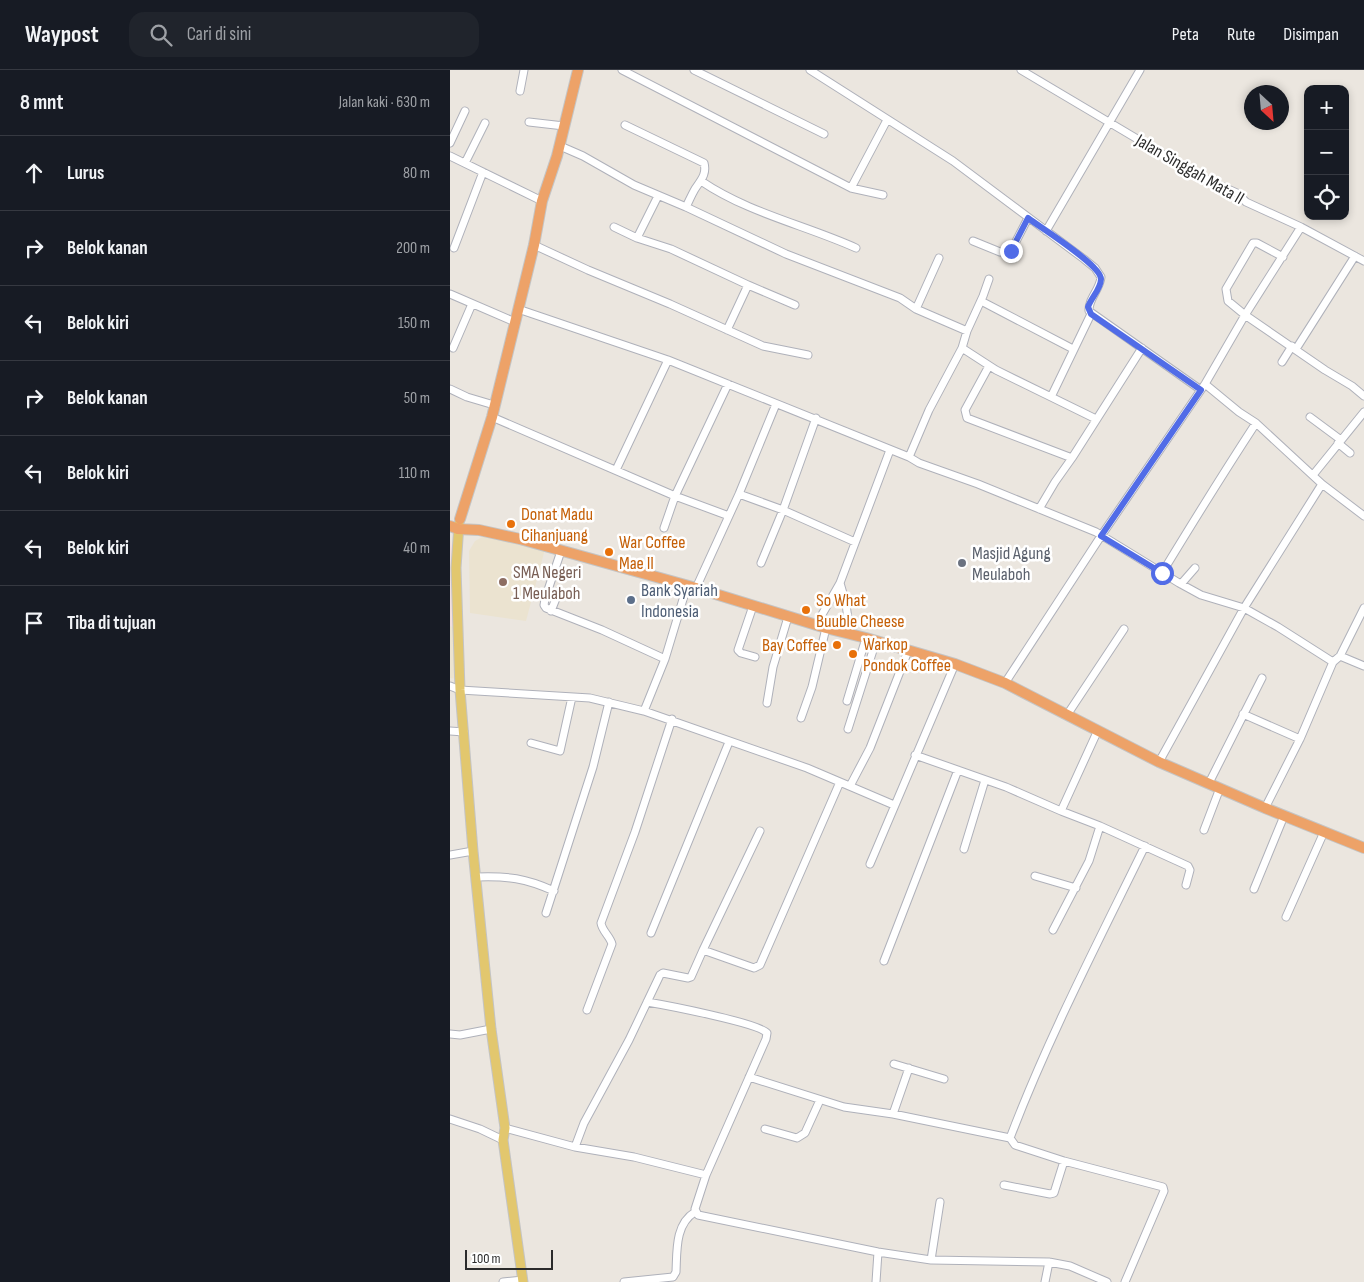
<!DOCTYPE html>
<html lang="id">
<meta charset="utf-8">
<style>
:root{--surface:#171b24;--page:#20242c;--text:#f1f3f6;--muted:#9ea1a6;--line:#363941}
body{margin:0;font-family:"Sofia Sans Condensed",sans-serif;background:var(--page);color:var(--text)}
.controls{position:absolute;right:15px;top:15px;display:grid;overflow:hidden;border-radius:10px;box-shadow:0 2px 8px #0003}
.controls button{width:45px;height:45px;display:grid;place-items:center;padding:0;border:0;border-bottom:1px solid var(--line);background:var(--surface);color:var(--text);font:25px sans-serif}
.compass{position:absolute;left:794px;top:15px;width:45px;height:45px;border-radius:50%;background:var(--surface);box-shadow:0 2px 8px #0003;rotate:154deg}
.scale{position:absolute;left:15px;bottom:12px;width:88px;box-sizing:border-box;padding-left:5px;border:2px solid #2b2b2b;border-top:0;font-size:14px;line-height:18px;white-space:nowrap;color:#2b2b2b;-webkit-text-stroke:4px #fff;paint-order:stroke}
.stop{position:absolute;width:15px;height:15px;margin:-11px;border:4px solid #516ce7;border-radius:50%;background:#fff}
.stop.end{background:#516ce7;border-color:#fff;box-shadow:0 1px 5px #0008}
.list{margin:0;padding:0;list-style:none}
h2{display:flex;justify-content:space-between;align-items:center;height:65px;margin:0;padding:0 20px;font-size:21px}
h2 small{font-size:16px;font-weight:400;color:var(--muted)}
.list li{display:grid;grid-template-columns:32px 1fr auto;gap:15px;align-items:center;box-sizing:border-box;height:75px;padding:0 20px;border-top:1px solid var(--line)}
.list b{display:block;font-size:19px;white-space:nowrap}
.list em{font-size:16px;font-style:normal;color:var(--muted)}
.icon{flex:none;width:28px;height:28px;fill:none;stroke:currentColor;stroke-width:2;stroke-linecap:round;stroke-linejoin:round}
.map{position:relative;flex:none;width:914px;height:1212px;overflow:hidden}
header{display:flex;align-items:center;gap:30px;box-sizing:border-box;height:70px;padding:0 25px;background:var(--surface);border-bottom:1px solid var(--line)}
header strong{font-size:24px}
nav{display:flex;gap:28px;margin-inline-start:auto;font-size:18px}
.search{width:350px;height:45px;background:var(--page);display:flex;align-items:center;gap:12px;box-sizing:border-box;padding:0 18px;border-radius:15px;color:var(--muted);font-size:19px}
main{display:flex}
aside{flex:1;background:var(--surface)}
.map>svg:first-child{display:block}
.education{fill:#ebe3d0}
.medical{fill:#f1dede}
.lines{fill:none;stroke-linecap:round;stroke-linejoin:round}
.minor-casing{stroke:#afb1ba;stroke-width:9}
.major-casing{stroke:#c4c4c4;stroke-width:11}
.highway-casing{stroke:#c4c4c4;stroke-width:12}
.minor{stroke:#fff;stroke-width:7}
.major{stroke:#e2c76e;stroke-width:9}
.highway{stroke:#eda268;stroke-width:10}
.route{stroke:#516ce7;stroke-width:6}
.food-dot{fill:#e8710a;stroke:#fff;stroke-width:2}
.worship-dot{fill:#6b7280;stroke:#fff;stroke-width:2}
.education-dot{fill:#8d6e63;stroke:#fff;stroke-width:2}
.service-dot{fill:#5c6f8a;stroke:#fff;stroke-width:2}
.labels{text-anchor:middle;stroke-width:5;stroke-linejoin:round;paint-order:stroke}
.street-label{font-size:18px;fill:#2b2b2b;stroke:#fff}
.food-label{font-size:18px;fill:#c56008;stroke:#fff;text-anchor:start}
.worship-label{font-size:18px;fill:#5b616d;stroke:#fff;text-anchor:start}
.education-label{font-size:18px;fill:#785e54;stroke:#fff;text-anchor:start}
.service-label{font-size:18px;fill:#4e5e75;stroke:#fff;text-anchor:start}
</style>
<header>
<strong>Waypost</strong>
<div class="search"><svg class="icon" aria-label="search" viewBox="0 0 24 24"><circle cx="10" cy="10" r="6"/><path d="M15 15l6 6"/></svg>Cari di sini</div>
<nav><a>Peta</a><a>Rute</a><a>Disimpan</a></nav>
</header>
<main>
<aside>
<h2>8 mnt<small>Jalan kaki · 630 m</small></h2>
<ul class="list">
<li><svg class="icon" aria-label="ahead" viewBox="0 0 24 24"><path d="M12 20V5M6 11l6-6 6 6"/></svg><div><b>Lurus</b></div><em>80 m</em></li>
<li><svg class="icon" aria-label="right" viewBox="0 0 24 24"><path d="M7 20v-9h11M14 6l5 5-5 5"/></svg><div><b>Belok kanan</b></div><em>200 m</em></li>
<li><svg class="icon" aria-label="left" viewBox="0 0 24 24"><path d="M17 20v-9H6M10 6l-5 5 5 5"/></svg><div><b>Belok kiri</b></div><em>150 m</em></li>
<li><svg class="icon" aria-label="right" viewBox="0 0 24 24"><path d="M7 20v-9h11M14 6l5 5-5 5"/></svg><div><b>Belok kanan</b></div><em>50 m</em></li>
<li><svg class="icon" aria-label="left" viewBox="0 0 24 24"><path d="M17 20v-9H6M10 6l-5 5 5 5"/></svg><div><b>Belok kiri</b></div><em>110 m</em></li>
<li><svg class="icon" aria-label="left" viewBox="0 0 24 24"><path d="M17 20v-9H6M10 6l-5 5 5 5"/></svg><div><b>Belok kiri</b></div><em>40 m</em></li>
<li><svg class="icon" aria-label="arrive" viewBox="0 0 24 24"><path d="M6 21V4h12l-3 4 3 4H6"/></svg><div><b>Tiba di tujuan</b></div></li>
</ul>
</aside>
<div class="map">
<svg width="914" height="1212" viewBox="0 0 914 1212">
<rect width="100%" height="100%" fill="#ebe6df"/>
<path class="education" d="M 38,464 L 95,479 L 76,551 L 20,543 L 19,481 L 25,471 Z
M 0,556 L 7,558 L 8,609 L 0,608 Z"/>
<path class="medical" d="M 0,470 L 5,485 L 7,558 L 0,556 Z"/>
<g class="lines">
<g class="minor-casing">
<path id="minor" d="M 172,0 L 401,118 L 433,125
M 244,0 L 374,64
M 360,0 L 503,91 L 634,189 L 645,198 L 651,207 C 650,220 638,229 639,241 L 751,320
M 571,0 L 753,108 L 787,123 L 796,132 L 851,157 L 914,191
M 70,21 L 74,0
M 79,52 L 114,56
M 175,55 L 254,93 C 257,104 251,110 245,119 C 242,124 239,131 236,137
M 0,73 L 15,41
M 110,76 L 133,86 L 184,115 L 236,137 L 336,184 L 450,228 L 466,239 L 517,261
M 0,86 L 92,131
M 15,93 L 35,53
M 251,111 C 298,143 355,155 406,178
M 401,118 L 437,50
M 208,126 L 187,168 L 221,179 L 298,215
M 164,157 L 187,168
M 596,161 L 690,0
M 523,171 L 550,182 L 560,183 L 578,148
M 84,175 L 138,200 L 220,234 L 313,276 L 358,285
M 4,178 L 33,102
M 833,187 L 807,173 L 803,173 L 776,219 L 778,231 L 795,245 L 875,300 L 902,316 L 914,326
M 0,224 L 65,252
M 531,231 L 623,279
M 68,239 L 218,290 L 459,387 L 469,393 L 528,414 L 646,462 L 729,513 L 751,525 L 794,538 L 828,557 L 883,592
M 466,239 L 489,188
M 277,260 L 298,215 L 345,235
M 3,278 L 22,234
M 512,278 L 546,300 L 646,349
M 846,279 L 905,186
M 832,292 L 842,276
M 539,296 L 515,340 L 517,348 L 622,388
M 755,314 L 789,342 L 806,353 L 872,414 L 914,446
M 0,319 L 17,327 L 44,335
M 601,327 L 641,244
M 42,347 L 225,426 L 279,446
M 860,347 L 891,370
M 888,373 L 900,383
M 459,387 L 479,340 L 512,278 L 517,261 L 533,226 L 539,209
M 166,400 L 218,290
M 863,405 L 914,342
M 289,424 L 333,440 L 405,472
M 589,439 L 605,412 L 622,388 L 692,278
M 214,458 L 225,426 L 278,314
M 111,481 L 95,529 L 94,535 L 96,538 L 152,560 L 215,589
M 311,493 L 333,440 L 366,348
M 712,503 C 743,452 774,402 806,353
M 390,513 L 396,534 L 400,564
M 731,514 L 745,498
M 246,518 L 289,424 L 326,334
M 303,536 L 288,580 L 291,583 L 305,587
M 101,541 L 109,521
M 366,555 L 390,513 L 440,380
M 890,586 L 914,596
M 555,613 L 651,466 L 755,314 L 795,245 L 851,157
M 0,616 L 10,620 L 140,628 L 194,641 L 357,698 L 444,735
M 397,631 L 416,568
M 317,633 L 323,597 L 338,547
M 194,641 L 215,589 L 237,516
M 793,644 L 850,669
M 617,645 L 674,559
M 351,648 L 362,617 L 376,558
M 398,659 L 426,571
M 0,661 L 14,662
M 81,673 L 110,681 L 122,627
M 465,685 L 556,717 L 611,741 L 650,756 L 738,796 L 740,800 L 736,815
M 709,692 L 794,538 L 872,414
M 759,713 L 812,608
M 400,716 L 420,678 L 458,581
M 815,738 L 850,669 L 883,592 L 890,586 L 914,538
M 611,741 L 648,660
M 754,760 L 770,718
M 514,779 L 535,710
M 0,785 L 23,781
M 420,794 L 505,594
M 585,806 L 626,818
M 27,807 C 58,806 75,808 104,821
M 804,819 L 834,746
M 96,843 L 143,697 L 159,632
M 836,847 L 874,762
M 603,860 L 639,791 L 650,756
M 201,863 L 279,672
M 253,880 L 310,761
M 434,891 L 508,700
M 197,932 C 215,935 309,953 317,963 L 316,969 L 256,1105 L 245,1139 L 248,1145 L 428,1182 L 481,1190 L 599,1192 L 620,1196 L 657,1212
M 137,940 L 162,874 C 160,866 152,861 151,853 L 185,762 L 222,649
M 0,964 L 10,965 L 41,959
M 444,994 L 494,1009
M 299,1007 L 394,1037 L 443,1044 L 560,1068
M 443,1044 L 459,998
M 0,1049 L 30,1059 L 53,1070
M 55,1058 L 125,1077 L 184,1087 L 256,1105
M 315,1059 L 347,1068 L 355,1063 L 370,1030
M 125,1077 L 134,1053 L 179,970 L 210,905 L 213,903 L 238,908 L 241,907 L 253,880 L 304,898 L 310,895 L 390,712
M 554,1115 L 600,1124 L 604,1123 L 614,1091
M 481,1190 L 490,1132
M 53,1212 L 73,1210
M 174,1212 L 223,1207 L 226,1202 C 227,1181 225,1154 245,1142
M 426,1212 L 428,1182
M 595,1212 L 599,1192
M 675,1212 L 714,1121 L 713,1117 L 614,1091 L 571,1077 L 565,1075 L 560,1068 C 598,968 648,872 695,776"/>
</g>
<g class="major-casing">
<path id="major" d="M 9,454 L 6,498 L 10,620 L 23,781 L 41,959 L 55,1058 L 53,1070 L 73,1212"/>
</g>
<g class="highway-casing">
<path id="highway" d="M 10,449 L 42,347 L 84,175 L 92,131 L 107,86 L 128,0
M 0,456 L 8,459 L 29,460 L 70,469 L 246,518 L 376,558 L 416,568 L 505,594 L 555,613 L 709,692 L 815,738 L 914,778"/>
</g>
<use href="#minor" class="minor"/>
<use href="#major" class="major"/>
<use href="#highway" class="highway"/>
</g>
<g class="lines">
<path class="route" d="M 561,181 L 578,148 C 591,158 651,195 651,209 C 651,219 641,228 638,237 L 641,244 L 751,320 L 651,466 L 712,503"/>
</g>
<g class="food-dot">
<circle cx="61" cy="454" r="5"/>
<circle cx="159" cy="482" r="5"/>
<circle cx="356" cy="540" r="5"/>
<circle cx="387" cy="575" r="5"/>
<circle cx="403" cy="584" r="5"/>
</g>
<circle class="worship-dot" cx="512" cy="493" r="5"/>
<circle class="education-dot" cx="53" cy="512" r="5"/>
<circle class="service-dot" cx="181" cy="530" r="5"/>
<g class="labels">
<g class="street-label">
<text transform="translate(740 99) rotate(30)" y="6">Jalan Singgah Mata II</text>
</g>
<g class="food-label">
<text x="71" y="450">Donat Madu<tspan x="71" dy="21">Cihanjuang</tspan></text>
<text x="169" y="478">War Coffee<tspan x="169" dy="21">Mae II</tspan></text>
<text x="366" y="536">So What<tspan x="366" dy="21">Buuble Cheese</tspan></text>
<text x="413" y="580">Warkop<tspan x="413" dy="21">Pondok Coffee</tspan></text>
<text x="377" y="581" text-anchor="end">Bay Coffee</text>
</g>
<g class="worship-label">
<text x="522" y="489">Masjid Agung<tspan x="522" dy="21">Meulaboh</tspan></text>
</g>
<g class="education-label">
<text x="63" y="508">SMA Negeri<tspan x="63" dy="21">1 Meulaboh</tspan></text>
</g>
<g class="service-label">
<text x="191" y="526">Bank Syariah<tspan x="191" dy="21">Indonesia</tspan></text>
</g>
</g>
</svg>
<div class="controls">
<button>+</button>
<button>−</button>
<button><svg class="icon" aria-label="locate" viewBox="0 0 24 24"><circle cx="12" cy="12" r="6"/><path d="M12 2v4M12 18v4M2 12h4M18 12h4"/></svg></button>
</div>
<svg class="compass" viewBox="-18 -18 36 36"><path d="M0-13l5 13h-10z" fill="#e53935"/><path d="M0 13l5-13h-10z" fill="#9ea1a6"/></svg>
<div class="scale">100 m</div>
<div class="stop" style="left:712px;top:503px"></div>
<div class="stop end" style="left:561px;top:181px"></div>
</div>
</main>
